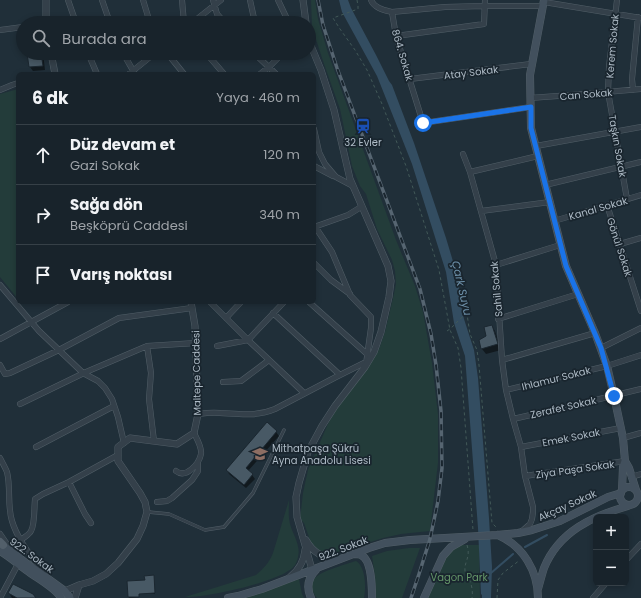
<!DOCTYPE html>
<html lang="tr">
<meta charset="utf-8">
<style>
:root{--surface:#18232b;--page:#252f37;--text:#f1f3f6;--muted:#9fa4a9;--line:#364047}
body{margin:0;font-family:Poppins,sans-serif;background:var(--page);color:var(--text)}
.controls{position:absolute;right:12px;bottom:12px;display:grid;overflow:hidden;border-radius:6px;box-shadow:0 2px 6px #0003}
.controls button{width:36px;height:36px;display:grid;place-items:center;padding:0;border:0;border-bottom:1px solid var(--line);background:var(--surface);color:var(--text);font:20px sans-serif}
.stop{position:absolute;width:12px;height:12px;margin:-9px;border:3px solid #1a73e8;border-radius:50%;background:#fff}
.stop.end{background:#1a73e8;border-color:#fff;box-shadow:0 1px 4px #0008}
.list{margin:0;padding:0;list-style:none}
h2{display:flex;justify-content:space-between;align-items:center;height:52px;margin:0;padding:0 16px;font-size:17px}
h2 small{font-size:13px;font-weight:400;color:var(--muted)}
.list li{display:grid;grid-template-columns:26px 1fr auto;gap:12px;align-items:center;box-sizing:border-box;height:60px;padding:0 16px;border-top:1px solid var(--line)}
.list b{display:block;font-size:15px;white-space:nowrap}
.list p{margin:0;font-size:13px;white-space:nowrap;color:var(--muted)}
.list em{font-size:13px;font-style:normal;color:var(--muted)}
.icon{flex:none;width:22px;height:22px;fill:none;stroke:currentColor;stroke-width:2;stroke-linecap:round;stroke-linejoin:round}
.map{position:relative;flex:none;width:641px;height:598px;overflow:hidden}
.search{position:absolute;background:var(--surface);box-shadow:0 2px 6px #0003;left:16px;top:16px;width:300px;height:44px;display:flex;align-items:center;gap:10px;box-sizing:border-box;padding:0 14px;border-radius:22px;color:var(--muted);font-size:15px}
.panel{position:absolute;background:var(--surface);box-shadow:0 2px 6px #0003;left:16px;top:72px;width:300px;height:232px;border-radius:6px}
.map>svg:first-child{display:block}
.green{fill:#233c3a}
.water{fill:#334d61}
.shadow{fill:#0007}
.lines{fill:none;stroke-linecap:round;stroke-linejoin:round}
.stream{stroke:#334d61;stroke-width:2}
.building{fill:#485965;stroke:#1b2730}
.service-casing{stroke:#515e67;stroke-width:3.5}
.minor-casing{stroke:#515e67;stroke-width:6}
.tertiary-casing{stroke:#515e67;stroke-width:7}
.secondary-casing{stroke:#515e67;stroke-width:8}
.primary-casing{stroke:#404c56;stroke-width:9}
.path{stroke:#425958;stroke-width:1;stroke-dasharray:3 3;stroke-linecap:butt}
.service{stroke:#34404a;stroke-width:2.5}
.minor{stroke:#34404a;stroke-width:5}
.tertiary{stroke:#34404a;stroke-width:6}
.secondary{stroke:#42505d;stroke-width:7}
.primary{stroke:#525f6a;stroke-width:8}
.rail-casing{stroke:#566571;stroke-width:3.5}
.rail{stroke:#19252e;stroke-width:2;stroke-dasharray:6;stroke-linecap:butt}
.route{stroke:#1a73e8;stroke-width:5}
.labels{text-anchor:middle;stroke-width:3.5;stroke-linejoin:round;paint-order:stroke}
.street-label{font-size:10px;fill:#aebbc6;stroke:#19252e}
.poi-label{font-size:10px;fill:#aebbc6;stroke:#19252e}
.park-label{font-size:10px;fill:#659769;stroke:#19252e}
.water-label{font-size:11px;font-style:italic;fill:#6e91aa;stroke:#19252e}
</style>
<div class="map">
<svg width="641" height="598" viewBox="0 0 641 598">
<rect width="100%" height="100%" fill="#202f39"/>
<path class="green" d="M 311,0 L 315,0 L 318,19 L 328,53 L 396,240 L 415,286 L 423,312 L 432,363 L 438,414 L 438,463 L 430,531 L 401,534 L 383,538 L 330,555 L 317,551 L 311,543 L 304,523 L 300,519 L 303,493 L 308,470 L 327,426 L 335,410 L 379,349 L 385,332 L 394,294 L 396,284 L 395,271 L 392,260 L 377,229 L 366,194 L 360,186 L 352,166 L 340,109 L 324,64 L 312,27 Z
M 18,89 L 18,299 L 0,277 L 0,94 Z
M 289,500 C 289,508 288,516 290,524 C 293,535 301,545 298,557 C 297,563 294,568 288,571 C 271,583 205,598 185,597 L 256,575 C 264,568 269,563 273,553 Z
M 453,545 L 479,545 L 480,598 L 425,598 Z
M 409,548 L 420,548 L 402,598 L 376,598 L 375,576 L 372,556 L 387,551 Z
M 356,561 C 366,567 366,588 364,598 L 317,598 C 312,592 309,584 315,578 C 321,571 347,564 356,561 Z
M 299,579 L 302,594 L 304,598 L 246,598 Z"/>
<path class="water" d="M 339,0 L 348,0 L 351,8 L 376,55 L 389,81 L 392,85 L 414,143 L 446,238 L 458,278 L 461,305 L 464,319 L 474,350 L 478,378 L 489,518 L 492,567 L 491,598 L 482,598 L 482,595 L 481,594 L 478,528 L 465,356 L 454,323 L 446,272 L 412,164 L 395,121 L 377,76 L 342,12 Z"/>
<path class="shadow" d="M 28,53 L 43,53 L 45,70 L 33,71 L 30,67 Z
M 492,326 L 495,331 L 501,350 L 486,354 L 482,349 L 480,341 L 487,337 Z
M 267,423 L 276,432 L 279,436 L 248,471 L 252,475 L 255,479 L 246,488 L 229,474 L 227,470 Z
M 154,577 L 155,594 L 139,594 L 139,597 L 129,598 L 129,597 Z
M 9,593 L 34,598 L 12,598 Z"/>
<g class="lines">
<path class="stream" d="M 525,547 L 547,535
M 491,573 L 513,554"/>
</g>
<path class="building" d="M 27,53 L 41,53 L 43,66 L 29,67 Z
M 492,325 L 498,344 L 481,349 L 479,340 L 486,336 L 484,327 Z
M 267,422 L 277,431 L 246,468 L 253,474 L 244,485 L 226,470 Z
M 154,575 L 155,593 L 139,594 L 139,597 L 128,597 L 127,581 L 145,580 L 144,576 Z
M 13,584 L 33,594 L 36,598 L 17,598 L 8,593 Z"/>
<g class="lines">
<g class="service-casing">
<path id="service" d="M 148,512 L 169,514 L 205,530 L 224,527 L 253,493 L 284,430"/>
</g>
<g class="minor-casing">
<path id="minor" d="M 68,0 L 76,23
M 102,0 L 110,23
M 143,0 L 150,23
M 182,0 L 184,23
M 213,0 L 217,14 L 225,23
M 250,0 L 255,23
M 278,0 L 289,23
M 371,0 C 374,8 384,10 392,12 L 396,36 L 423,123 L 531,107
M 617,0 L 609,67 L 608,92 L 627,199
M 544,2 L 641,18
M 392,12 L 445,7 L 484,6 L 543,6
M 192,23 L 221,0
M 0,30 L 23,27
M 396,36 L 484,24 L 485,0
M 88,53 L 97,74
M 123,53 L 135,74
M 167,53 L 184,74
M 206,53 L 224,74
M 254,53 L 276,74
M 129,74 L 155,53
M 260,74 L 269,67 L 283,53
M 410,79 L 531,64
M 0,90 L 12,85 L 18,83
M 633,90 L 632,79 L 638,17
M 530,98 L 571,95 L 641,89
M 314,129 L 319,152 L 325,164 L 336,177 L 353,186
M 536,146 L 641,127
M 463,154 L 470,172
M 314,166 L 333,176
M 545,185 L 641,162
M 607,205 L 641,311
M 481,211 L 550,202
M 554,221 L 641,195
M 314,225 L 332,252 L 350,295 L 371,317 L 371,328 L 366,364
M 314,227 L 348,215 L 361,207
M 620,244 L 641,238
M 314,263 L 331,280 L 350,294
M 496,265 L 560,245
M 0,285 L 39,331 L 83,373 L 98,381 L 105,388 L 112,399 L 118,417 L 124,443
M 210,302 L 248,340 L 304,393
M 309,302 L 367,354
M 273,313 L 340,375
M 226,318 L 241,302
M 498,319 L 578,294
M 0,339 L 68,302
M 147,346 L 151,373 L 149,399 L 154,441
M 217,346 L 248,340 L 284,302
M 601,348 L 641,328
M 502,360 L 595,333
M 0,365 L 5,374 L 10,373 L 59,350 L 119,318 L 192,308
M 223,382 L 241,381 L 269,360
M 506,390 L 607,366 L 641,355
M 20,404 L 86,372 L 147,346 L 196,343
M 198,414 C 205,413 213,412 220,413 C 239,414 256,417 275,409 L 336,377 L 366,362
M 513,419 L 579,404 L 641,389
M 623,438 L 641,433
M 36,447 L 114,406
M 521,447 L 621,428
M 0,458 C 2,462 5,467 7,472 C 11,488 7,505 12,521 C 18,541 33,558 44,574
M 176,471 C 186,479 199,464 201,454 C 202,447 197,439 194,433
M 525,476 L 625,461
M 631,477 L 641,474
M 69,482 L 85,514 L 91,523
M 157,502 L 167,501 L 172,498 L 192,480 L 198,471 L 198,462
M 521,532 L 530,524 L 532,519 L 533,512 L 533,507 L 525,476 L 521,447 L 513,419 L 506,390 L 502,360 L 496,265 L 470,172 L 538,156
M 0,534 L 11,550
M 21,540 C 24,537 29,535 31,531 C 35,525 34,508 35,499 L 43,494 L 69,482 L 118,455
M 626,560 L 641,544
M 0,598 L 18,564
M 593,598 L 606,583"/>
</g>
<g class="tertiary-casing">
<path id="tertiary" d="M 46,0 L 46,23
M 303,0 L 306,23
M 309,41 L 321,70 L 334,110 L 350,179 L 388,266 L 391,281 L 389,297 L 381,332 L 374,352 L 365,367 L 335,406 L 322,426 L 308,452 L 299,483 L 296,497 L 297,517 L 311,566 L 312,573
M 51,53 L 55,74
M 306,540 C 313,553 324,559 339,559
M 290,577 C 299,570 304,561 305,550
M 65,591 L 79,585
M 75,598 L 79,585 L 93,581 L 106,574 L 118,563 L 137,539 L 143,526 L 147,512 L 145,502 L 140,493 L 118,461 L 118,447 L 130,438 L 177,444 L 194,433 L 198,414 L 195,326 L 191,302"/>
</g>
<g class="secondary-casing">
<path id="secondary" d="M 544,0 L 530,75 L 531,128 L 566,266 L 595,333 L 607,366 L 614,396 L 623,438 L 625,461 L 629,468 L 636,490
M620 496a9 9 0 1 1 18 0a9 9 0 1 1-18 0Z
M 622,490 L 623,467 L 625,461
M 498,535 C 523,546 538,571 538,598
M 0,544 L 13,552 L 22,560 L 65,591 L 70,598
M 0,551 C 10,557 19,565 29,572 C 37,578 57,589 61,598
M 354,554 C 357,554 359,554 361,555 C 372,560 372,588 372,598
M 538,589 C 540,582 542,574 544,568 C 559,531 593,516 628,506
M 228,598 L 238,596 L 262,589 L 369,548 L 385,543 L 410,540 L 497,535 L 518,533 L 532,530 L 560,521 L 608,497 L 621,493
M 311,598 C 306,587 308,578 316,570
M 424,598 L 443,556 L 451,547 L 465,539"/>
</g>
<g class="primary-casing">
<path id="primary" d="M 0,542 L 3,545"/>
</g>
<path class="path" d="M 357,0 L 358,6 L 358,9 L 333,18 L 340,29 L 355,50 L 367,70 L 382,104 L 406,166 L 439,270 L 450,330 L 458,348 L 461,368 L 473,530
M 447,331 C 455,326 459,318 467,314 L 470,334 L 477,350 L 479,365 L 492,523 L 497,528
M 467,545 C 471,558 464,561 465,571 C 465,574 468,576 469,579 C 472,585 473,592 472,598
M 497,598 L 498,580 L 503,573 L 520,560"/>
<use href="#service" class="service"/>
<use href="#minor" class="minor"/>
<use href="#tertiary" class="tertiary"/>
<use href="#secondary" class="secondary"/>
<use href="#primary" class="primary"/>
<g class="rail-casing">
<path id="rail" d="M 318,0 L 323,25 L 337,68 L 420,289 L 431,334 L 436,365 L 441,411 L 442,468 L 438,501 L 430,539 L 419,574 L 411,598"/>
</g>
<use href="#rail" class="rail"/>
</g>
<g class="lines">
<path class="route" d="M 423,123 L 531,107 L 531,128 L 566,266 L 601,348 L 614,396"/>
</g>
<defs>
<g id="station-bare" transform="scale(1.2)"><path d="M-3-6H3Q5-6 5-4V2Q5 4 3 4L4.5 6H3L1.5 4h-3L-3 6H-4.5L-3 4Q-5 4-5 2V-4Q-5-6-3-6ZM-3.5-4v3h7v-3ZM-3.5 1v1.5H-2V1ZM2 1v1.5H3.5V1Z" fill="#1a4fb4" stroke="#19252e" stroke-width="2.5" paint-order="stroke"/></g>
<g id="school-bare" transform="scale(1.2)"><path d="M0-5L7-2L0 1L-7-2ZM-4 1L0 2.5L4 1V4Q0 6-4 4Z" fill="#8d6e63" stroke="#19252e" stroke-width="2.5" paint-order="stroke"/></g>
</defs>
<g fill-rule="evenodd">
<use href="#station-bare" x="363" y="126"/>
<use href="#school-bare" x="260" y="454"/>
</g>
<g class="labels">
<g class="street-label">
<text transform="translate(612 46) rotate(-85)" y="4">Kerem Sokak</text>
<text transform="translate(403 55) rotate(74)" y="4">864. Sokak</text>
<text transform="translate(471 72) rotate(-7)" y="4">Atay Sokak</text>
<text transform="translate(586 94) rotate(-5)" y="4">Can Sokak</text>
<text transform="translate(618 146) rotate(80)" y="4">Taşkın Sokak</text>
<text transform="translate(598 208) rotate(-16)" y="4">Kanal Sokak</text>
<text transform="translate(620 247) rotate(72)" y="4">Gönül Sokak</text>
<text transform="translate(496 289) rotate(-95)" y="4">Sahil Sokak</text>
<text transform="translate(196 373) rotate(-91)" y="4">Maltepe Caddesi</text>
<text transform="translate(556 378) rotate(-14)" y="4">Ihlamur Sokak</text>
<text transform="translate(563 407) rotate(-13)" y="4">Zerafet Sokak</text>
<text transform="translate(571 437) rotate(-11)" y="4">Emek Sokak</text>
<text transform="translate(575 469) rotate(-8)" y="4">Ziya Paşa Sokak</text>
<text transform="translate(567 505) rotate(-24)" y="4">Akçay Sokak</text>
<text transform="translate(343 548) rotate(-21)" y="4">922. Sokak</text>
<text transform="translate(32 555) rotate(36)" y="4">922. Sokak</text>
</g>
<g class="poi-label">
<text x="363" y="146">32 Evler</text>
<text x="272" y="452" text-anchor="start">Mithatpaşa Şükrü<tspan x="272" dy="12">Ayna Anadolu Lisesi</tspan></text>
</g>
<g class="park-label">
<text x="459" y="581">Vagon Park</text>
</g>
<g class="water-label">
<text transform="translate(462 288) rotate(77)" y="4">Çark Suyu</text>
</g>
</g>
</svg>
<div class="controls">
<button>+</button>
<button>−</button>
</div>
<div class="stop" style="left:423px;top:123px"></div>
<div class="stop end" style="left:614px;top:396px"></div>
<div class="search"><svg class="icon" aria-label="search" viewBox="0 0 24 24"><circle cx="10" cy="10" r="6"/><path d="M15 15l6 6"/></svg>Burada ara</div>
<section class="panel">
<h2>6 dk<small>Yaya · 460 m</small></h2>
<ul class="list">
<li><svg class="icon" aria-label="ahead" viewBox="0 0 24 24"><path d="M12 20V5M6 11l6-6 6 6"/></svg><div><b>Düz devam et</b><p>Gazi Sokak</p></div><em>120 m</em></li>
<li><svg class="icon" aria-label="right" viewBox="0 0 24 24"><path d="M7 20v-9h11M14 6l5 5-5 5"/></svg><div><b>Sağa dön</b><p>Beşköprü Caddesi</p></div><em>340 m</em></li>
<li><svg class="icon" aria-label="arrive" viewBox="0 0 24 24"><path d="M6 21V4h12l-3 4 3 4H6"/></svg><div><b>Varış noktası</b></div></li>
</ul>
</section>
</div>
